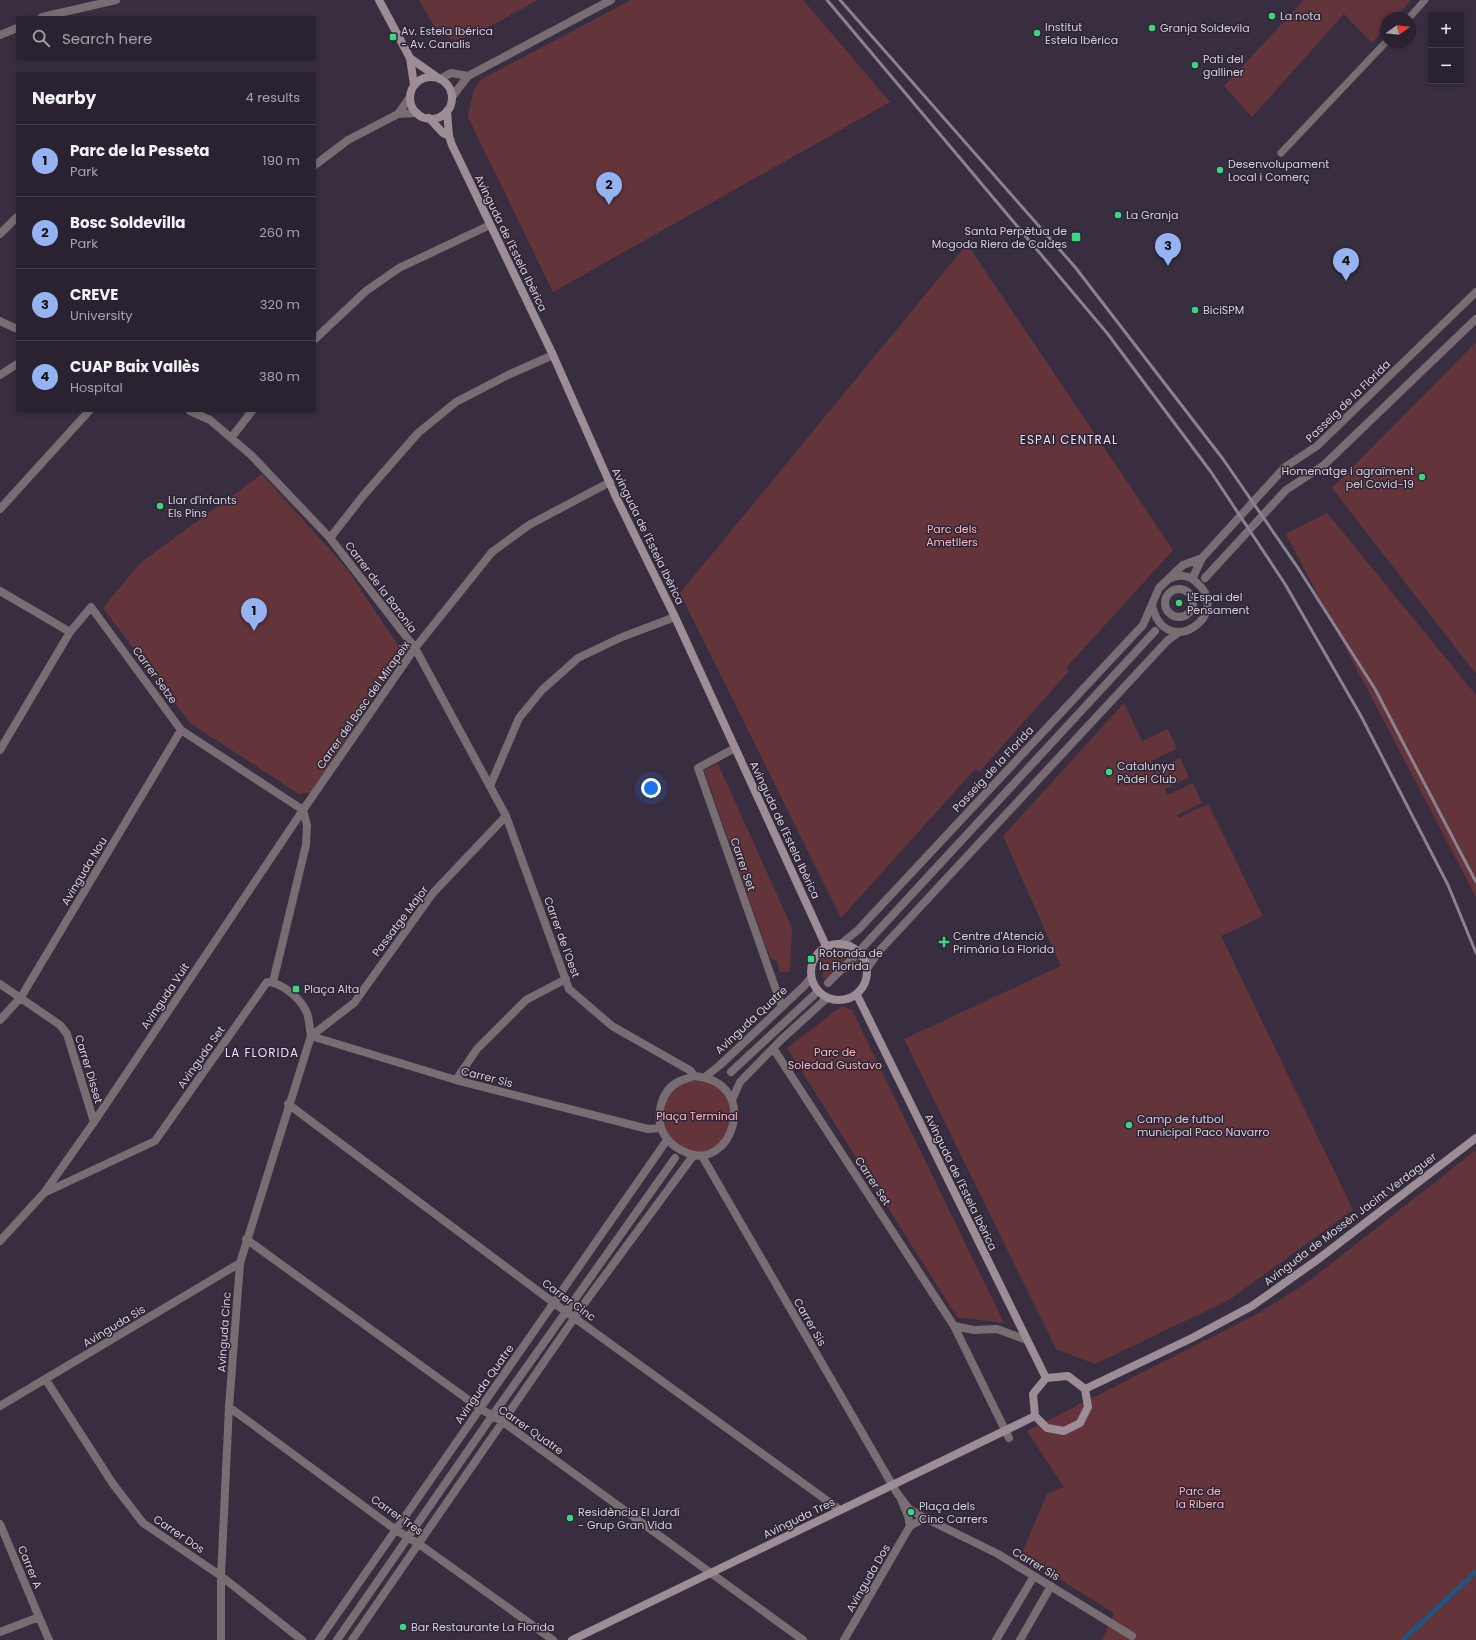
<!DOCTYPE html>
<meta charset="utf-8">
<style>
:root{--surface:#2a2230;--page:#362f3c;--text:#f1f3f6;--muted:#a5a4ab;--line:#463f4c;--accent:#95b2f1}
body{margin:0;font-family:Poppins,sans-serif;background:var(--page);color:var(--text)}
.controls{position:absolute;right:12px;top:12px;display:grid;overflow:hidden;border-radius:0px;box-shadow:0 2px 6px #0003}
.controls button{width:36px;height:36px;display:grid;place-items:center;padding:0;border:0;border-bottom:1px solid var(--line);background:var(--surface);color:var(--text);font:20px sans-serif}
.compass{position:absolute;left:1380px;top:12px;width:36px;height:36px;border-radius:50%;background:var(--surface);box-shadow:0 2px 6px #0003;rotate:76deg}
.you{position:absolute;left:651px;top:788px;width:14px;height:14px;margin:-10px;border:3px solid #fff;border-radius:50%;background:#1a73e8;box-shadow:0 0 0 6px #1a73e833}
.badge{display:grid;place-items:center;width:26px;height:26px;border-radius:50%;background:var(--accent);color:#111;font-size:13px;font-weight:700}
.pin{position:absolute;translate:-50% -33px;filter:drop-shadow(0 1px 2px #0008)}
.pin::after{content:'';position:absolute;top:21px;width:14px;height:12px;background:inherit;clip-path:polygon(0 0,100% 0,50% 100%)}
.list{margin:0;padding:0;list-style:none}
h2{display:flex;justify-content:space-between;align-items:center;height:52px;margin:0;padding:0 16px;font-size:17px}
h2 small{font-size:13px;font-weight:400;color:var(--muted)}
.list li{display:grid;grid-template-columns:26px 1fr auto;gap:12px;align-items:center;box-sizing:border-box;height:72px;padding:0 16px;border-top:1px solid var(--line)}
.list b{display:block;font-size:15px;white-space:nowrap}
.list p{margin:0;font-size:13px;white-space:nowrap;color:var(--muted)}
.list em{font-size:13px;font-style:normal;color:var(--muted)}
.icon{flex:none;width:22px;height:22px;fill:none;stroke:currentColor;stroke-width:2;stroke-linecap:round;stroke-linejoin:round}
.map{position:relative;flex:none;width:1476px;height:1640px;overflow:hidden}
.search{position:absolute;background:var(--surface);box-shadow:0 2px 6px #0003;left:16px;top:16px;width:300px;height:44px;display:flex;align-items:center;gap:10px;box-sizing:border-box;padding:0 14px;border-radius:0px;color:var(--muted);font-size:15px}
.panel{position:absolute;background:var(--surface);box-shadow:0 2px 6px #0003;left:16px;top:72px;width:300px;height:340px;border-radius:0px}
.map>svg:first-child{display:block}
.green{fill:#63353b}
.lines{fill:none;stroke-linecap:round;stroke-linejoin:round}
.stream{stroke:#1c5685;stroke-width:4.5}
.lane{stroke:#776d73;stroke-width:7}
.street{stroke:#776d73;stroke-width:8}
.secondary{stroke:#9d8d97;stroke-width:8}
.rail{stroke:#8a8291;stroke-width:3}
.poi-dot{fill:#3ad77f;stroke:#2d2435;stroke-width:1.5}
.labels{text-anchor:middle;stroke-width:3;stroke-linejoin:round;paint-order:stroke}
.poi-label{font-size:11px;fill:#d5cfda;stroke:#2d2435;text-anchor:start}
.street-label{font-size:11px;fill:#d5cfda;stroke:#2d2435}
.park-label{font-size:11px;fill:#fab8bf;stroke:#2d2435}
.neighbourhood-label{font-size:12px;letter-spacing:1px;fill:#ebdff6;stroke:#2d2435}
</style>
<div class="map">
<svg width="1476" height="1640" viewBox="0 0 1476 1640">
<rect width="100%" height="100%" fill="#382e40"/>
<path class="green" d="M 419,0 L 538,0 L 477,33 L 456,40 L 439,35 Z
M 631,0 L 803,0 L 890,102 L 553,292 L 468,117 L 473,92 L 480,80 Z
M 1304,0 L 1411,0 L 1395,18 L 1386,18 L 1386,27 L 1372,43 L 1344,14 L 1252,117 L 1224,86 Z
M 967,244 L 1173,550 L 1066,668 L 1069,671 L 979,772 L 975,769 L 841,918 L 680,593 Z
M 1476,342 L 1476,674 L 1332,488 Z
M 262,474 L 347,569 L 403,653 L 312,792 L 299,794 L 190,723 L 103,608 L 140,563 Z
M 1327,513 L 1476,695 L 1476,897 L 1286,534 Z
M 1124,703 L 1142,741 L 1168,729 L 1177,749 L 1151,761 L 1156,769 L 1180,758 L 1189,777 L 1165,789 L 1167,795 L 1193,783 L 1202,803 L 1177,815 L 1178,818 L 1208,804 L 1263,916 L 1221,936 L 1353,1210 L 1229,1300 L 1095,1364 L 1056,1349 L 904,1039 L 1061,966 L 1003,836 Z
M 718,764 L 792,928 L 790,972 L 780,972 L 777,961 L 770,958 L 704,770 Z
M 835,943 C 853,942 860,952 868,967 L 823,979 L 823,964 L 815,956 L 826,946 Z
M 842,1006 L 852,1010 L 1004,1323 L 957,1317 L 787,1048 Z
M 694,1076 L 721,1085 L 735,1116 L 725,1142 L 702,1156 L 681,1150 L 660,1128 L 666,1093 Z
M 1476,1150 L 1476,1640 L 1102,1640 L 1114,1613 L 1021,1555 L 1047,1494 L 1064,1487 L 1027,1431 L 1226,1330 L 1262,1311 L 1305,1284 Z"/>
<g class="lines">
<path class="stream" d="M 1403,1640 L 1476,1572"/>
<path class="lane" d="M 1409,18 L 1425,0
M 1281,153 L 1386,42"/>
<path class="street" d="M 42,17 L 116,0
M 0,35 L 17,28
M 440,79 L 451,73 L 468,76
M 452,97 L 468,76 L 611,0
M 398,114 L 417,113
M 315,165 L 348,140 L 398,114 L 410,97
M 0,234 L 17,217
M 0,321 L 17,329
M 315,339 L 366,291 L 399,268 L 490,225
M 0,375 L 17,364
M 190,411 L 210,420 L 251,455 L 330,538 L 415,648 L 506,816 L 569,989 L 612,1026 L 691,1071 L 694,1076
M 231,438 L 252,411
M 0,509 L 89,411
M 330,538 L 362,497 L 418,433 L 456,402 L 508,375 L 553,355
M 1205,578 L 1286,490 L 1324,465 L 1476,319
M 1192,579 L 1202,558
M1165 603a14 14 0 1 1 28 0a14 14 0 1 1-28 0Z
M 0,591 L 70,632 L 91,607 L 181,730 L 303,810
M 1152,605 C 1165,663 1236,614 1195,581 C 1188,575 1178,574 1169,579
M 735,748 L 698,768 L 782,1007
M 0,750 L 70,632
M 490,786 L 519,718 L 542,690 L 578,658 L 622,637 L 675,617
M 842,943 L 858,930 L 1143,625 L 1159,588 L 1183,565 L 1202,558 L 1285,467 L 1317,446 L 1476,292
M 863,947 L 1155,631
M 868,967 L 881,949 L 1167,641 L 1179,632
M 273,982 L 306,845 L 307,825 L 303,810
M 828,983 L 853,958
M 0,984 L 60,1025 L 67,1034 L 94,1122
M 0,1020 L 21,997 L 181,730
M 311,1036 L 456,1080 L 648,1129 L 660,1128
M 311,1036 L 354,1003 L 433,893 L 506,816
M 773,1048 L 954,1326 L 974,1330 L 997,1329 L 1027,1340
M 731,1072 L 814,995
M 694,1076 C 764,1082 731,1177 683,1151 C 676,1148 669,1142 665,1136 C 654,1119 660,1090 680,1081 C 684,1079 689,1078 694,1076 Z
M 705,1077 L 720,1065 L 803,987 L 811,978
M 456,1080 L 477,1049 L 526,1000 L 566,979
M 732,1100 L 740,1082 L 782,1039 L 827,998
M 288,1104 L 554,1303 L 840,1510
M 702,1156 L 897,1493 L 909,1509 L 925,1518 L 910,1526 L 908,1516 L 901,1499
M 44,1193 L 94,1122 L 303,810 L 415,648 L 492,552 L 529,525 L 610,482
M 246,1239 L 481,1409 L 503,1422 L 803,1640
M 0,1241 L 44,1193 L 155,1141 L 267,982 C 281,982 300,998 306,1011 C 310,1018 309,1028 311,1036 L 240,1263 L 229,1407 L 221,1576 L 221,1640
M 954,1326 L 1009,1438
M 46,1380 L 113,1484 L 143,1523 L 221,1576 L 302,1640
M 0,1406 L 240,1263
M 229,1407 L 396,1530 L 419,1544 L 553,1640
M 925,1518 L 998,1554 L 1132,1636
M 0,1524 L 39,1617
M 0,1632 L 39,1617 L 49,1640
M 319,1640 L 667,1140
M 337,1640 L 492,1416 L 675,1158
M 352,1640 L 586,1301 L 693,1156
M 844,1640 L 910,1526
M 996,1640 L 1034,1576
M 1020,1640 L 1051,1586"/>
<path class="secondary" d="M 379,0 L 410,58 L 414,85
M 410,58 L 437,77
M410 98a21 21 0 1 1 42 0a21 21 0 1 1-42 0Z
M 447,111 L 449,136 L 452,145 L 553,355 L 615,495 L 675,617 L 826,946
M 429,118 L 443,133 L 449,136
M811 972a28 28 0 1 1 56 0a28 28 0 1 1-56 0Z
M 857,995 L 1046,1378
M 1068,1376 L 1085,1389 L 1088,1407 L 1080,1423 L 1064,1431 L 1047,1428 L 1035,1416 L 1033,1394 L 1046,1378 Z
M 1085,1389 L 1192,1338 L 1252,1306 L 1317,1260 L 1476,1138
M 572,1640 L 1035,1416"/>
<path class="rail" d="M 827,0 L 1107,333 L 1211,472 L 1285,584 L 1361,716 L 1448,885 L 1476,953
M 840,0 L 1075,267 L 1223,459 L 1298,568 L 1375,689 L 1476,882"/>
</g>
<g class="poi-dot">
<circle cx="1272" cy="16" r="4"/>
<circle cx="1152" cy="28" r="4"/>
<circle cx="1037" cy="33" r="4"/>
<rect x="389" y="33" width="8" height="8" rx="2"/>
<circle cx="1195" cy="65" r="4"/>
<circle cx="1220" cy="170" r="4"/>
<circle cx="1118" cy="215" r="4"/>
<rect x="1071" y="232" width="10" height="10" rx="2"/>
<circle cx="1195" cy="310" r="4"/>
<circle cx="1422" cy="477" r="4"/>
<circle cx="160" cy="506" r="4"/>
<circle cx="1179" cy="603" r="4"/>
<circle cx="1109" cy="772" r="4"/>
<path d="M942 936h4v4h4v4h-4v4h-4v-4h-4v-4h4z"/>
<rect x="807" y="955" width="8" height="8" rx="2"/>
<rect x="292" y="985" width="8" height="8" rx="2"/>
<circle cx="1129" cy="1125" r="4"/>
<circle cx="911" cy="1512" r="4"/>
<circle cx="570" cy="1518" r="4"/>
<circle cx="403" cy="1627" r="4"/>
</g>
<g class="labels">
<g class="poi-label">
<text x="1280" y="20">La nota</text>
<text x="1045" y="31">Institut<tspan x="1045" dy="13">Estela Ibèrica</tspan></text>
<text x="1160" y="32">Granja Soldevila</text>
<text x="401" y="35">Av. Estela Ibérica<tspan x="401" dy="13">- Av. Canalis</tspan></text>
<text x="1203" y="63">Pati del<tspan x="1203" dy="13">galliner</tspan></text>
<text x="1228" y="168">Desenvolupament<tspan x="1228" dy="13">Local i Comerç</tspan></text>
<text x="1126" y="219">La Granja</text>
<text x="1067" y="235" text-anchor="end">Santa Perpètua de<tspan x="1067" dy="13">Mogoda Riera de Caldes</tspan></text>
<text x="1203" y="314">BiciSPM</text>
<text x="1414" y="475" text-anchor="end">Homenatge i agraïment<tspan x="1414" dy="13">pel Covid-19</tspan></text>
<text x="168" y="504">Llar d'infants<tspan x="168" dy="13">Els Pins</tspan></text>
<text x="1187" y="601">L'Espai del<tspan x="1187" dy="13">Pensament</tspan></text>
<text x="1117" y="770">Catalunya<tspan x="1117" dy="13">Pàdel Club</tspan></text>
<text x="953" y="940">Centre d'Atenció<tspan x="953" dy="13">Primària La Florida</tspan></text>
<text x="819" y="957">Rotonda de<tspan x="819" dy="13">la Florida</tspan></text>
<text x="304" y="993">Plaça Alta</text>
<text x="1137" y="1123">Camp de futbol<tspan x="1137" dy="13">municipal Paco Navarro</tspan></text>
<text x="919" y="1510">Plaça dels<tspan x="919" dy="13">Cinc Carrers</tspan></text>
<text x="578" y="1516">Residència El Jardí<tspan x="578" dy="13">- Grup Gran Vida</tspan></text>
<text x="411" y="1631">Bar Restaurante La Florida</text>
</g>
<g class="street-label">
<text transform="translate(511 243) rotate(64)" y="4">Avinguda de l'Estela Ibèrica</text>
<text transform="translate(1348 401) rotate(-44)" y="4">Passeig de la Florida</text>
<text transform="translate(648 536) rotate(64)" y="4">Avinguda de l'Estela Ibèrica</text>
<text transform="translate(381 587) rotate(53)" y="4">Carrer de la Baronia</text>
<text transform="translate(155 675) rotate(54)" y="4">Carrer Setze</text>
<text transform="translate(363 705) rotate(-55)" y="4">Carrer del Bosc del Mirapeix</text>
<text transform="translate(993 769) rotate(-47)" y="4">Passeig de la Florida</text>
<text transform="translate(785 830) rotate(65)" y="4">Avinguda de l'Estela Ibèrica</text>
<text transform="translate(743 864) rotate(71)" y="4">Carrer Set</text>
<text transform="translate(84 871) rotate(-59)" y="4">Avinguda Nou</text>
<text transform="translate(400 921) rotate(-53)" y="4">Passatge Major</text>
<text transform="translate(562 937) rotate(70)" y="4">Carrer de l'Oest</text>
<text transform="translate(165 996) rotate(-56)" y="4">Avinguda Vuit</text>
<text transform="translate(751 1020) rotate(-43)" y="4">Avinguda Quatre</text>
<text transform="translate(201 1057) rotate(-55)" y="4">Avinguda Set</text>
<text transform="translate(89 1069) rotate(73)" y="4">Carrer Disset</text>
<text transform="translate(487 1077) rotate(14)" y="4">Carrer Sis</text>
<text transform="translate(873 1181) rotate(57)" y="4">Carrer Set</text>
<text transform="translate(961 1182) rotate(64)" y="4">Avinguda de l'Estela Ibèrica</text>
<text transform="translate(1350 1219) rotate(-37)" y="4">Avinguda de Mossèn Jacint Verdaguer</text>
<text transform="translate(569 1300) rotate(36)" y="4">Carrer Cinc</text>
<text transform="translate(810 1322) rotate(60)" y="4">Carrer Sis</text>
<text transform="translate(114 1326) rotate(-31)" y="4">Avinguda Sis</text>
<text transform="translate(224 1332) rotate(-86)" y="4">Avinguda Cinc</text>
<text transform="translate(484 1384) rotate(-55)" y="4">Avinguda Quatre</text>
<text transform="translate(531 1430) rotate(35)" y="4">Carrer Quatre</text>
<text transform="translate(397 1515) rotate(35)" y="4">Carrer Tres</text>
<text transform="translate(799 1518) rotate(-26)" y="4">Avinguda Tres</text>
<text transform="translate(179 1534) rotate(34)" y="4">Carrer Dos</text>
<text transform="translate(1036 1564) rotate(31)" y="4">Carrer Sis</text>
<text transform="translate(30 1567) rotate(67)" y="4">Carrer A</text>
<text transform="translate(868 1578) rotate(-60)" y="4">Avinguda Dos</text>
</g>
<g class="park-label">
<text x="952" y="533">Parc dels<tspan x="952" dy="13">Ametllers</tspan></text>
<text x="835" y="1056">Parc de<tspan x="835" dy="13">Soledad Gustavo</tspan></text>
<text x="697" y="1120">Plaça Terminal</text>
<text x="1200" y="1495">Parc de<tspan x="1200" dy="13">la Ribera</tspan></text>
</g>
<g class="neighbourhood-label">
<text x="1069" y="444">ESPAI CENTRAL</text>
<text x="262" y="1057">LA FLORIDA</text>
</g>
</g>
</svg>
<div class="controls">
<button>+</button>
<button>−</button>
</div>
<svg class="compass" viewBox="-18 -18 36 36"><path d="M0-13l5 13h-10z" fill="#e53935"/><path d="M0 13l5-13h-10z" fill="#a5a4ab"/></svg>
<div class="you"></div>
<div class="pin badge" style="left:254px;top:631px">1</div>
<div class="pin badge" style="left:609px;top:205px">2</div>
<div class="pin badge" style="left:1168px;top:266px">3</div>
<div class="pin badge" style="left:1346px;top:281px">4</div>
<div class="search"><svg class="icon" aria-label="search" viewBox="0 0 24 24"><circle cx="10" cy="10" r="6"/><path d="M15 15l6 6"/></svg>Search here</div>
<section class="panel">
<h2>Nearby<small>4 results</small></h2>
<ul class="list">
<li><span class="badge">1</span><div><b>Parc de la Pesseta</b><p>Park</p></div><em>190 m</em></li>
<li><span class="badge">2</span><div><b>Bosc Soldevilla</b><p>Park</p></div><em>260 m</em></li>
<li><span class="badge">3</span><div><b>CREVE</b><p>University</p></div><em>320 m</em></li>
<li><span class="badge">4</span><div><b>CUAP Baix Vallès</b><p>Hospital</p></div><em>380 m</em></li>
</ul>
</section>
</div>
